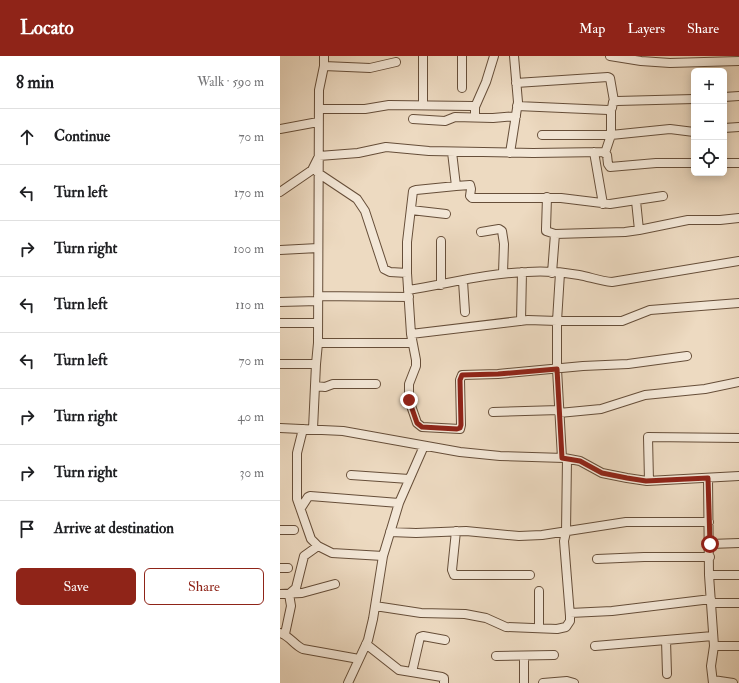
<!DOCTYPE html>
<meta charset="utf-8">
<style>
:root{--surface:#fff;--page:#f2f2f2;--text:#202124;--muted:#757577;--line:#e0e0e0;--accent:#8f2418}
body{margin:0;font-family:"IM FELL Double Pica",serif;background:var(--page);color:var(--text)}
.controls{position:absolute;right:12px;top:12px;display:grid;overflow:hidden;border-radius:6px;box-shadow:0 2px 10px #0003}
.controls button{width:36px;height:36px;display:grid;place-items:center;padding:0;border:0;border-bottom:1px solid var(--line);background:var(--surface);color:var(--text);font:20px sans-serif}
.stop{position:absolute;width:12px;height:12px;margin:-9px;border:3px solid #8f2418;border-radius:50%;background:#fff}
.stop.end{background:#8f2418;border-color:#fff;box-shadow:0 1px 4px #0008}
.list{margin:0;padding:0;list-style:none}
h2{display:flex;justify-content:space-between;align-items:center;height:52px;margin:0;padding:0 16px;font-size:17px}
h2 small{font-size:13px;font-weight:400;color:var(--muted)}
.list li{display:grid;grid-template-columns:26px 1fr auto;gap:12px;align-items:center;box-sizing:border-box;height:56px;padding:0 16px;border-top:1px solid var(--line)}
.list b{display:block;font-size:15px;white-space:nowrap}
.list em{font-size:13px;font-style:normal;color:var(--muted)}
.actions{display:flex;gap:8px;padding:12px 16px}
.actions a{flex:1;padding:9px 0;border:1px solid var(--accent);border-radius:6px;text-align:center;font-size:14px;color:var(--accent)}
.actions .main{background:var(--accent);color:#fff}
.icon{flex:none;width:22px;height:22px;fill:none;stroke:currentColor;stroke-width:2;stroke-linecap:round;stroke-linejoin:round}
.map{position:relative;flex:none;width:459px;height:627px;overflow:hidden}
header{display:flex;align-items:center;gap:24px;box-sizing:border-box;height:56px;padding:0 20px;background:var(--accent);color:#fff}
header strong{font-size:19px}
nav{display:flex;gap:22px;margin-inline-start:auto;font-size:14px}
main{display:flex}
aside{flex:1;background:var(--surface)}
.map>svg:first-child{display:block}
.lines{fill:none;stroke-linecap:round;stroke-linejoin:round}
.minor-casing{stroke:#664e39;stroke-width:10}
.minor{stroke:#f3e7d7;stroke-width:8}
.route{stroke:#8f2418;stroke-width:5}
</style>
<header>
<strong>Locato</strong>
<nav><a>Map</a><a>Layers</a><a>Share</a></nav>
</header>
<main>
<aside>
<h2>8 min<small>Walk · 590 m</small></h2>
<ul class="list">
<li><svg class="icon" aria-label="ahead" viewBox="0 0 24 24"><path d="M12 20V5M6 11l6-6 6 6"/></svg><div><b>Continue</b></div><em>70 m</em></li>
<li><svg class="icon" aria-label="left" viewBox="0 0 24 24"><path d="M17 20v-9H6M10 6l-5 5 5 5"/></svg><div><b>Turn left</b></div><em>170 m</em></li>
<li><svg class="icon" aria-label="right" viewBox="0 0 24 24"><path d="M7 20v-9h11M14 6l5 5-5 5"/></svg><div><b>Turn right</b></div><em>100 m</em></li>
<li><svg class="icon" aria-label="left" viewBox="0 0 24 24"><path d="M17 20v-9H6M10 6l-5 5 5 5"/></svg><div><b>Turn left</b></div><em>110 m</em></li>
<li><svg class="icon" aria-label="left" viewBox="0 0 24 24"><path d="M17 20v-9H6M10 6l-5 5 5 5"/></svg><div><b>Turn left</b></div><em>70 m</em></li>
<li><svg class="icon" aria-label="right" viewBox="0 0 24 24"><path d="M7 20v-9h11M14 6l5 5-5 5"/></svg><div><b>Turn right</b></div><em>40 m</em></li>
<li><svg class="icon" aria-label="right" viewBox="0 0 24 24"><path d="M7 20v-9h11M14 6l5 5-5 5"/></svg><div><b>Turn right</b></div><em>30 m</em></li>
<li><svg class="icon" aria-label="arrive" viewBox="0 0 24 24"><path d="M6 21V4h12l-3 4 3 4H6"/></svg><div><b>Arrive at destination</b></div></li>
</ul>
<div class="actions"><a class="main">Save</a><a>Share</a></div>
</aside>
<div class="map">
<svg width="459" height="627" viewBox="0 0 459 627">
<rect width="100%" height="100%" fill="#eddac1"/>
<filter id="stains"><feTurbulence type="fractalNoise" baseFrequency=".005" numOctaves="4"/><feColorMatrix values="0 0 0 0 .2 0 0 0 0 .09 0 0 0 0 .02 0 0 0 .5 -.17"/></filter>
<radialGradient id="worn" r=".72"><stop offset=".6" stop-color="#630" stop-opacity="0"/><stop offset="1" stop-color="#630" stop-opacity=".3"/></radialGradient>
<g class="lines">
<g class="minor-casing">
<path id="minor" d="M 143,0 L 143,49
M 182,0 L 182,32
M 330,0 L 361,5 L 390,7 L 459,5
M 44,10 L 90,12 L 116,6
M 236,27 L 328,21 L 330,22 L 334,45
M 444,41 L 459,40
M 237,50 L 328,54 L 332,52 L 333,46 L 337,45 L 414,43
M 195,51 L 206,26 L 214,0
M 39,53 L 85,53 L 109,49 L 193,50 L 195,51 L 195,61
M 133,63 L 165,65 L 175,61 L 213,62 L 236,60
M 444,72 L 459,71
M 0,73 L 38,66
M 262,79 L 331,79 L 390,73 L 414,76
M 172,96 L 176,130 L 190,129 L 191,133 L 190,140 L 192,142 L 281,142 L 330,148 L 383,140
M 314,96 L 323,148
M 230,97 L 238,46 L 234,0
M 325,97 L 331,79 L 331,53
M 444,107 L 459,107
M 38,117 L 77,143 L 85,155 L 104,213 L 110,216 L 127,217 L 131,278 L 136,304 L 136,310 L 129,328 L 129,344 L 137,367 L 142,371 L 180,373 L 181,369 L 180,324 L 182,319 L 218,318 L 303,310 L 348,308 L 407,300
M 0,136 L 32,114 L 39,100 L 78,97 L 106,91 L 149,95 L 253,97 L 323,96 L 327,99 L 328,108 L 330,111 L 376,107 L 414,107
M 267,141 L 266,173 L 266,175 L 275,178 L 345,176 L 359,174 L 408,164 L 440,164 L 459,162
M 356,145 L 359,174
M 131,154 L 166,158
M 201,176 L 219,173 L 222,175 L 224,188 L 223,217
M 0,194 L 38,192
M 127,217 L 127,186 L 133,135 L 136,134 L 176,130
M 272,217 L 275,178
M 280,217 L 277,265 L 277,313 L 282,402
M 183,225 L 185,256
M 161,229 L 161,185
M 128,234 C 167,228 207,217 247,216 C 264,215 282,216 299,219 C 310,221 320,225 332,226 L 459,205
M 38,240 L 129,241
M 0,246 L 38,245
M 241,265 L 242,216
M 0,267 L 38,267
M 131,278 L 248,264 L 277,265 L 342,265 L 370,254 L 459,247
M 38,287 L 132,287
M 0,308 L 36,308
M 35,330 L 45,331 L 53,328 L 96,328
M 213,356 L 279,354
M 279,357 L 321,353 L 365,339 L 425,333 L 459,326
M 0,372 L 63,375 L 180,396 L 220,400 L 284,402 L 300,405 L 322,417 L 347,422 L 367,425 L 459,420
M 23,373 L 17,397 L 17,443 L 31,483 L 38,490 L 52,497 L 103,500
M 33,373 L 36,308 L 38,287 L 39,34 L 44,10 L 44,0
M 71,419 L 129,423
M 428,422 L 429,519 L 434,590 L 431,610 L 433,627
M 369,425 L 368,381 L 459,382
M 21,452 L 28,441 L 30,440 L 119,447
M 0,474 L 14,474
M 176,475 L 172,514 L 174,519 L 250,519
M 110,476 L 136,477 L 186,475 L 239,480 L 262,479 L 346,466 L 429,466
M 430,488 L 459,487
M 317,503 L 364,501 L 430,501
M 0,512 L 8,512
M 429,519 L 459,519
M 259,535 L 259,572
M 0,538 L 22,537 L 55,528
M 431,547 L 459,547
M 95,550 L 141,557 L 185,558 L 206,562 L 226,571 L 277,573 L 286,571 L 290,565 L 290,560 L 284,485 L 286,476 L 287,403
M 290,557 L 332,555 L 431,543
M 0,577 C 10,580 14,589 23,593 L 79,603
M 5,578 L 11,550 L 9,538 L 16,532 L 24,500 L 38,490
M 386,584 L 387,618
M 86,588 L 119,614 L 162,621 L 164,622 L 164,627
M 315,590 L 433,580
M 434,590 L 459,590
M 216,600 L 274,599
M 244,600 L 244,627
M 132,616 L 140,581 L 143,580 L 165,584
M 433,624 L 453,627
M 68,627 L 88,584 L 93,563 L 103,500 L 119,447 L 144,390
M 263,627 L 287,625 L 294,627"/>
</g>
<use href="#minor" class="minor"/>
</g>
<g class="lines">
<path class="route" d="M 129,344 L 137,367 L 142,371 L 177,373 L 180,372 L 181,369 L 180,324 L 182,319 L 218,318 L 277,313 L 282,402 L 300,405 L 322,417 L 347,422 L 366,425 L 428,422 L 430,488"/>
</g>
<rect width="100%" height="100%" filter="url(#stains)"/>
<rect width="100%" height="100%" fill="url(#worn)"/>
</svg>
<div class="controls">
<button>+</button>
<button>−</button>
<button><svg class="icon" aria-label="locate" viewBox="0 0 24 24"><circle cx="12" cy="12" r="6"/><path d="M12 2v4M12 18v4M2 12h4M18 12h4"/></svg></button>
</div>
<div class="stop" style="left:430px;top:488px"></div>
<div class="stop end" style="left:129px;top:344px"></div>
</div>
</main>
